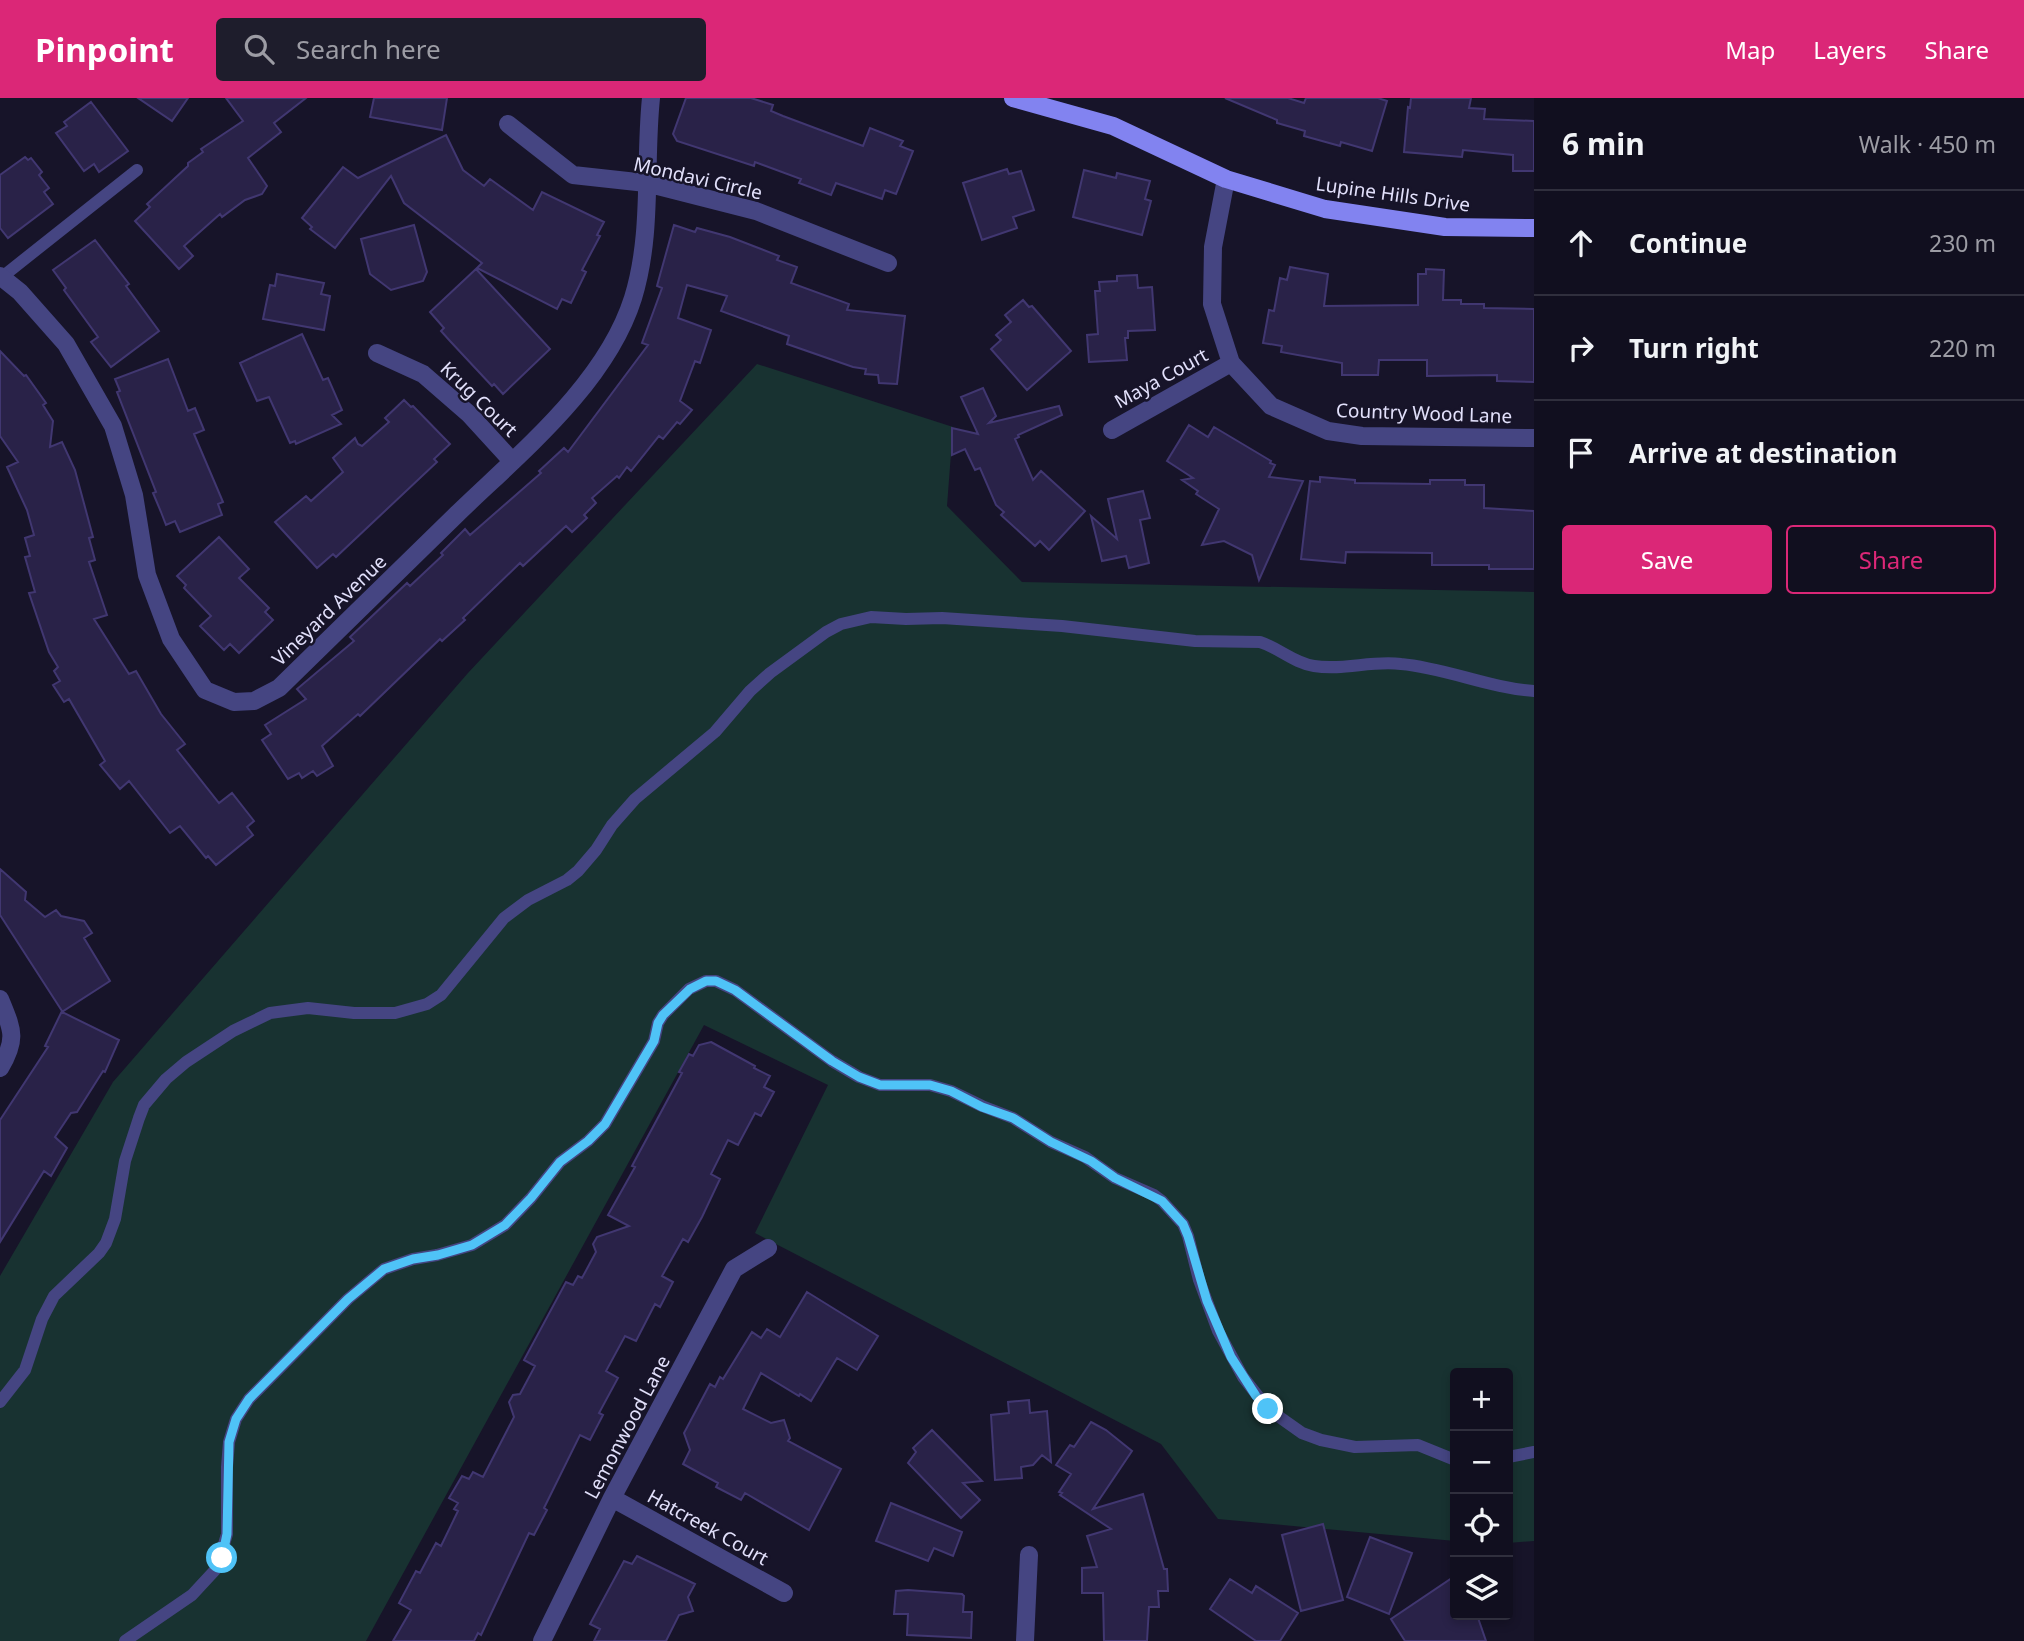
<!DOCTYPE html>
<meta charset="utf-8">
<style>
:root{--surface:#110f1f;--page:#1e1d2c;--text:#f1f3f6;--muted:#9c9ca4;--line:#302f3d;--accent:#db2777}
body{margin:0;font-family:"Noto Sans",sans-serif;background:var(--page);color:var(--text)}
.controls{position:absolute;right:21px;bottom:21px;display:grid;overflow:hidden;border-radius:7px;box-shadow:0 4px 10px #0003}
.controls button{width:63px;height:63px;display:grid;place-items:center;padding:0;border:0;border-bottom:2px solid var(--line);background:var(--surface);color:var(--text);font:35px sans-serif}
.stop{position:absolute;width:21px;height:21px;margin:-16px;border:5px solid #4fc3f7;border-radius:50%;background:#fff}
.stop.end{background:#4fc3f7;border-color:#fff;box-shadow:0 2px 7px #0008}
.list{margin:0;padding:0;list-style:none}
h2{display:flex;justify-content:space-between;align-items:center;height:91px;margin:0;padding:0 28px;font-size:30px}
h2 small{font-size:23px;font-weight:400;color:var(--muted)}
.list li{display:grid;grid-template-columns:46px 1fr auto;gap:21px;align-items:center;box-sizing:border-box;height:105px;padding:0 28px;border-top:2px solid var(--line)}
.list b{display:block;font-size:26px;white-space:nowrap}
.list em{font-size:23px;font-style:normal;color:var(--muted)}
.actions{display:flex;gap:14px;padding:21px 28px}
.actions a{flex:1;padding:16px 0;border:2px solid var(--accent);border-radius:7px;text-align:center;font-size:24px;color:var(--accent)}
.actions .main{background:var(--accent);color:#fff}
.icon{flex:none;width:38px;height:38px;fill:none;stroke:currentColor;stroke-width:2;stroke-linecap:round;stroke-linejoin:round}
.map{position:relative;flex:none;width:1534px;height:1543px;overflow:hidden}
header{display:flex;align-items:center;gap:42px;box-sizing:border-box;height:98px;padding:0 35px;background:var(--accent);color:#fff}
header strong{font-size:33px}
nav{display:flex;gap:38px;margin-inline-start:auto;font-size:24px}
.search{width:490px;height:63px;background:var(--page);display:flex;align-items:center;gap:18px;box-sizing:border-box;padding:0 24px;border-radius:7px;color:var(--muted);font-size:26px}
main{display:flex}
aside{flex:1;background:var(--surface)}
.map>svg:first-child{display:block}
.green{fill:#183231}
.building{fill:#292248;stroke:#413771;stroke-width:2}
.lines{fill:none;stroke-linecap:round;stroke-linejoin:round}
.lane{stroke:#454582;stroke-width:12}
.street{stroke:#454582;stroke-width:18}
.secondary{stroke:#8283f0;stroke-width:18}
.route{stroke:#4fc3f7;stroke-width:9}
.labels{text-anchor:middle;stroke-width:5;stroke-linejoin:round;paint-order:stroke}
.street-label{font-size:19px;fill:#e2e0fb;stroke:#171429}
</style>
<header>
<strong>Pinpoint</strong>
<div class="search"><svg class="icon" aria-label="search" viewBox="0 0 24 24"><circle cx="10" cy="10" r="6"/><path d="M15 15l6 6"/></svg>Search here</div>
<nav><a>Map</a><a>Layers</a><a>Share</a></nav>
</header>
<main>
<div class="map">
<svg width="1534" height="1543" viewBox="0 0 1534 1543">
<rect width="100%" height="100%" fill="#171429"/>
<path class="green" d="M 757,266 L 953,329 L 947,408 L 1022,484 L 1534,494 L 1534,1443 L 1508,1445 L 1508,1275 L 1455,1275 L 1455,1443 L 1218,1421 L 1161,1346 L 755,1135 L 828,987 L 704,927 L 366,1543 L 0,1543 L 0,1178 L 113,984 L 468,575 Z"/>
<path class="building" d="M 138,0 L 188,0 L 172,23 Z
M 226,0 L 306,0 L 274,25 L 281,34 L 248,60 L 267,88 L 262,96 L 245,102 L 222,119 L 220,116 L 184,148 L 193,158 L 179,171 L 135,123 L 150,109 L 147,106 L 188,68 L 188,65 L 203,54 L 201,51 L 243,23 Z
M 374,0 L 447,0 L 442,32 L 370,19 Z
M 686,0 L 751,0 L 773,7 L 771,13 L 783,18 L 863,48 L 870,30 L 903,43 L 900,48 L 913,53 L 896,96 L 885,92 L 882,101 L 836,85 L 831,97 L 799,85 L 801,81 L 755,64 L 754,68 L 677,43 L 673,36 Z
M 1225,0 L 1288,0 L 1304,5 L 1306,0 L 1378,0 L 1387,3 L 1372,53 L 1341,44 L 1340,48 L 1304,38 L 1305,33 L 1277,25 L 1277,22 Z
M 1411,0 L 1471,0 L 1469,10 L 1485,11 L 1484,21 L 1534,23 L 1534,73 L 1513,73 L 1513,57 L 1463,52 L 1462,59 L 1404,54 L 1408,9 L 1410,10 Z
M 91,4 L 128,53 L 99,74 L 94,66 L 84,73 L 56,35 L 67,28 L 64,24 Z
M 446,37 L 463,72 L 484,88 L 490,81 L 533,112 L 542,94 L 604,124 L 597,137 L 600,138 L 582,172 L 586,174 L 571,205 L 562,201 L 557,211 L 477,170 L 482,165 L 404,105 L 391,78 L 335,150 L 310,131 L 312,129 L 302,120 L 343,69 L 358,80 Z
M 25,59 L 28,62 L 31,60 L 42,74 L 39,77 L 49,90 L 44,94 L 53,106 L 8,140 L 0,130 L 0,77 Z
M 1007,71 L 1009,76 L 1021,73 L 1034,112 L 1013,119 L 1017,130 L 982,142 L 963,85 Z
M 1084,72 L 1116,80 L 1117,75 L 1150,83 L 1145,101 L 1151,103 L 1142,137 L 1073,119 Z
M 414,127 L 427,174 L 423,183 L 391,192 L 370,176 L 361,141 Z
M 674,127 L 695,134 L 697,130 L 730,139 L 779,158 L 777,162 L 797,169 L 791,185 L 849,206 L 847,212 L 905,218 L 897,286 L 879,285 L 878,277 L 865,276 L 866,271 L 853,269 L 787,246 L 789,238 L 721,213 L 727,198 L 687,187 L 678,220 L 711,232 L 700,265 L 695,263 L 680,303 L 692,312 L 680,326 L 677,324 L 663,341 L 659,338 L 631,373 L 627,369 L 619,380 L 617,378 L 592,400 L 596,405 L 584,417 L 587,420 L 572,434 L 566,428 L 523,468 L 520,465 L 463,520 L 465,522 L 442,543 L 440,541 L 360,618 L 358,616 L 322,648 L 333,668 L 317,678 L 313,673 L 302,680 L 299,675 L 288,681 L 262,642 L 271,636 L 265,627 L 306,601 L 297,591 L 354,543 L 350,539 L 407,485 L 410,488 L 443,457 L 441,455 L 465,431 L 470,437 L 541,375 L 539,373 L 564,350 L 568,354 L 648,247 L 642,245 L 662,190 L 657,188 L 660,177 Z
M 95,142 L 129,186 L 126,188 L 159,233 L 111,269 L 91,244 L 98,239 L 64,192 L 66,190 L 53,172 Z
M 1290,169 L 1328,176 L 1324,208 L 1418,207 L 1418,176 L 1426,176 L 1426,171 L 1444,172 L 1443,202 L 1461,202 L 1461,206 L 1484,206 L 1484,210 L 1534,211 L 1534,284 L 1497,283 L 1497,277 L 1427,278 L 1427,262 L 1379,262 L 1378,277 L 1342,277 L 1342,265 L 1281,254 L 1282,248 L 1263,245 L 1269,212 L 1274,213 L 1280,180 L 1287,182 Z
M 476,171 L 550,251 L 503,296 L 494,286 L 492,288 L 450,243 L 441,233 L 444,230 L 430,214 Z
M 277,176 L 324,185 L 321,196 L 330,198 L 324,232 L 263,221 L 270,187 L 275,188 Z
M 1137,177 L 1138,190 L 1152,189 L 1155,232 L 1128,233 L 1128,240 L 1125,240 L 1127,262 L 1089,264 L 1087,237 L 1098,236 L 1095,193 L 1100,193 L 1099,184 L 1117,183 L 1117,178 Z
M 1023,202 L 1029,209 L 1032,208 L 1071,253 L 1027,292 L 991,251 L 1001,242 L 996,237 L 1011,224 L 1005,217 Z
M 302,236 L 323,282 L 328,280 L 342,312 L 332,317 L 341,326 L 296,346 L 295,343 L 290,345 L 269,299 L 257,303 L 240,265 Z
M 0,253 L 24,278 L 26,277 L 46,305 L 43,307 L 53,323 L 50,349 L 62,344 L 75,372 L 93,439 L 89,440 L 95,462 L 89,464 L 107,517 L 94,521 L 129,576 L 136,573 L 161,616 L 185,646 L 177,652 L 219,705 L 232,695 L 254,723 L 247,729 L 253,737 L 216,767 L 208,758 L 206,760 L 180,728 L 170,735 L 129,683 L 120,691 L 100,667 L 105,663 L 69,601 L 64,604 L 53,587 L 60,583 L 54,573 L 58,569 L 49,554 L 29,495 L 35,494 L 25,459 L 30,458 L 25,440 L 34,437 L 27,412 L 7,369 L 18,364 L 0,338 Z
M 168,261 L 188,313 L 195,310 L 204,332 L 194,336 L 223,404 L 218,406 L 222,417 L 180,434 L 175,423 L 166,427 L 161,414 L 153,395 L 156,394 L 117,294 L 120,293 L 115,281 Z
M 983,290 L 996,318 L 989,325 L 1059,308 L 1062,317 L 1018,337 L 1019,339 L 1015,341 L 1033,382 L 1041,373 L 1085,413 L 1049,452 L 1040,443 L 1035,448 L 1001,417 L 1004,414 L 996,407 L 980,370 L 975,372 L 965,351 L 952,357 L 952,330 L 978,336 L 961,299 Z
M 404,302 L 411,309 L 413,308 L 450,346 L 434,361 L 437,364 L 336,459 L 333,456 L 317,470 L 275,424 L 306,398 L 311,403 L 343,374 L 333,360 L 355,340 L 358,346 L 362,348 L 389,324 L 385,320 Z
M 1189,327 L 1208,339 L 1214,329 L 1271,363 L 1270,365 L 1275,367 L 1269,379 L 1303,383 L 1259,482 L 1252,457 L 1224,443 L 1202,447 L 1219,411 L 1196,396 L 1198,393 L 1182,382 L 1193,380 L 1167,363 Z
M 1320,379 L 1355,382 L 1355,385 L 1430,386 L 1430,382 L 1465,382 L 1465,387 L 1484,387 L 1484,410 L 1534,413 L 1534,471 L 1489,471 L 1489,467 L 1432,467 L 1432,455 L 1346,454 L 1345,465 L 1301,461 L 1310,383 L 1320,384 Z
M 1143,393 L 1150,420 L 1140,422 L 1149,465 L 1129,470 L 1126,458 L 1102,463 L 1091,418 L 1117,441 L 1108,401 Z
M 219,439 L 249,471 L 239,480 L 269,510 L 265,514 L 273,522 L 239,555 L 230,546 L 224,552 L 200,528 L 211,518 L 184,490 L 186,487 L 177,478 Z
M 0,771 L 26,794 L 25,802 L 45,819 L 56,812 L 61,818 L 84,823 L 92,835 L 84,840 L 110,883 L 62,914 L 119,942 L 105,974 L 103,973 L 77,1014 L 71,1015 L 55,1039 L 67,1050 L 51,1078 L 44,1073 L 0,1144 L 0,1022 L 48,949 L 45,948 L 62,913 L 0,817 Z
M 711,944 L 755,968 L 754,970 L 770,978 L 764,989 L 774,994 L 761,1018 L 755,1015 L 738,1047 L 728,1042 L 711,1076 L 720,1081 L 702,1119 L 688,1144 L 683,1141 L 662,1178 L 673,1184 L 660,1209 L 655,1206 L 636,1243 L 625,1238 L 606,1273 L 618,1280 L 599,1315 L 603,1317 L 590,1342 L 580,1337 L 544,1410 L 547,1412 L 534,1437 L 529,1435 L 481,1537 L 478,1535 L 474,1543 L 393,1543 L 411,1512 L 399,1505 L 416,1473 L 420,1475 L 436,1445 L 441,1448 L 458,1413 L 454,1411 L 458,1405 L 449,1400 L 462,1378 L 469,1381 L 473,1374 L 483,1379 L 514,1319 L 509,1304 L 513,1297 L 520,1296 L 535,1268 L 524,1262 L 566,1184 L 573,1187 L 578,1178 L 582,1180 L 596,1154 L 593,1146 L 597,1139 L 629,1128 L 608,1117 L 635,1069 L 632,1068 L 682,975 L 679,974 L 689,956 L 693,958 L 699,947 Z
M 807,1194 L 878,1238 L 857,1272 L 837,1260 L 811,1303 L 800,1296 L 799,1298 L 761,1275 L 743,1311 L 771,1325 L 784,1322 L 790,1340 L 788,1343 L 841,1371 L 809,1432 L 745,1395 L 741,1402 L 716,1389 L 718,1385 L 683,1366 L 690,1352 L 684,1335 L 710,1286 L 715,1289 L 720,1279 L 723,1281 L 752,1234 L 761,1240 L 767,1231 L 780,1239 Z
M 1029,1302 L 1030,1315 L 1047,1313 L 1051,1364 L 1042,1357 L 1033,1367 L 1021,1369 L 1022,1380 L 995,1382 L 991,1317 L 1009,1315 L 1008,1304 Z
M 1091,1324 L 1106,1332 L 1132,1353 L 1093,1411 L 1143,1396 L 1164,1471 L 1167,1471 L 1168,1493 L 1158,1493 L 1159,1509 L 1149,1509 L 1147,1543 L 1104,1543 L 1103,1495 L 1082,1495 L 1082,1470 L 1097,1469 L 1087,1438 L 1111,1431 L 1060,1397 L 1062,1395 L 1059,1394 L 1071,1376 L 1056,1367 L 1070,1347 L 1074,1349 Z
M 932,1332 L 982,1383 L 963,1385 L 980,1402 L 961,1420 L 908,1365 L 916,1354 L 913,1350 Z
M 891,1405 L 962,1434 L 953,1458 L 934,1450 L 928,1463 L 876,1443 Z
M 1323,1426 L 1343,1502 L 1301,1513 L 1282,1437 Z
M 1370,1439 L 1412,1455 L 1389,1516 L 1347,1499 Z
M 637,1458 L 695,1486 L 688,1499 L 693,1513 L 679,1517 L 666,1543 L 594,1543 L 600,1531 L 590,1526 L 624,1463 L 632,1466 Z
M 1455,1478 L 1455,1517 L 1477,1517 L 1486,1543 L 1405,1543 L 1391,1521 Z
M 1230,1481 L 1252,1495 L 1256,1488 L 1298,1515 L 1280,1543 L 1256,1543 L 1210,1511 Z
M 908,1492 L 962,1496 L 964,1498 L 963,1514 L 972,1514 L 971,1540 L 907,1537 L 908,1516 L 894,1516 L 896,1493 Z"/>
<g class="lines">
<path class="lane" d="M 2,179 L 137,72
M 0,1304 L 25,1272 L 42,1221 L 54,1198 L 99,1155 L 106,1145 L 115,1121 L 125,1063 L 139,1020 L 144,1007 L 166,981 L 186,964 L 233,933 L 270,915 L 308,910 L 354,915 L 395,915 L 427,906 L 441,897 L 504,820 L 528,802 L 567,782 L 578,773 L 596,752 L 612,727 L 635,701 L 715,634 L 750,593 L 770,575 L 826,534 L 841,526 L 871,519 L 906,521 L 942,520 L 1062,528 L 1195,543 L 1260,544 C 1279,550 1294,565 1314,568 C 1343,573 1372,562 1401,566 C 1446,570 1489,590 1534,593
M 1508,1359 L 1534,1354
M 125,1543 L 192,1497 L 217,1470 L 227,1436 L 227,1369 L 229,1344 L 236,1321 L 249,1301 L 348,1201 L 384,1171 L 413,1161 L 437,1157 L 472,1147 L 505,1127 L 531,1100 L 560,1064 L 588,1043 L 605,1026 L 654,943 L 658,925 L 663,917 L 689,891 L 706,883 L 716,883 L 735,892 L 832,963 L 859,979 L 880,987 L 930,987 L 951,993 L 982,1008 L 1013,1020 L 1051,1044 L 1085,1059 L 1115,1080 L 1154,1097 L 1162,1103 L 1183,1126 L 1188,1138 L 1199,1182 L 1218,1233 L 1243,1279 L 1268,1311 L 1302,1335 L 1321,1342 L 1355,1349 L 1418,1347 L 1455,1362"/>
<path class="street" d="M 508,26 L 573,77 L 646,85 L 756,113 L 888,165
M 1226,81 L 1213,149 L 1212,206 L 1231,265 L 1271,308 L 1328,333 L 1362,338 L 1534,340
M 0,178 L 20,194 L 66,246 L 113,328 L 134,397 L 147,477 L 171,541 L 205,592 L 234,604 L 254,603 L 279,590 C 338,532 398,474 457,416 C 520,355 606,286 633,200 C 653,135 644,67 651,0
M 377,255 L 423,276 L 469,316 L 512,363
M 1112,332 L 1231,265
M 0,901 C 12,931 18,940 0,970
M 612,1400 L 784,1495
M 542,1543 L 612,1400 L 734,1171 L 768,1150
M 1025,1543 L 1029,1457"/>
<path class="secondary" d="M 1013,0 L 1113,28 L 1226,81 L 1325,111 L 1445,129 L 1534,130"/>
</g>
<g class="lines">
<path class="route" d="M 222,1460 L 227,1436 L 229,1344 L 236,1321 L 249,1301 L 348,1201 L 384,1171 L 413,1161 L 438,1157 L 472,1147 L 505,1127 L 531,1100 L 560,1064 L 588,1043 L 605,1026 L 654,943 L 658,925 L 663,917 L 690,891 L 706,883 L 716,883 L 735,892 L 832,963 L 859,979 L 880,987 L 930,987 L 951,993 L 982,1009 L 1013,1020 L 1051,1044 L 1091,1063 L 1115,1080 L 1162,1103 L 1183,1126 L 1188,1138 L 1207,1203 L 1231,1259 L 1256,1298 L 1268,1311"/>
</g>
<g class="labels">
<g class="street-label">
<text transform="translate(698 80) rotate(13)" y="7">Mondavi Circle</text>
<text transform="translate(1393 96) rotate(8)" y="7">Lupine Hills Drive</text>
<text transform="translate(1161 280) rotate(-29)" y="7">Maya Court</text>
<text transform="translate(479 301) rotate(44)" y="7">Krug Court</text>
<text transform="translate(1424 315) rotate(2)" y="7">Country Wood Lane</text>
<text transform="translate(329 512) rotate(-44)" y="7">Vineyard Avenue</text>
<text transform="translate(627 1329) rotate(-62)" y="7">Lemonwood Lane</text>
<text transform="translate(708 1429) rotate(29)" y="7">Hatcreek Court</text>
</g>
</g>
</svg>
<div class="controls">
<button>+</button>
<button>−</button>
<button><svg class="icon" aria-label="locate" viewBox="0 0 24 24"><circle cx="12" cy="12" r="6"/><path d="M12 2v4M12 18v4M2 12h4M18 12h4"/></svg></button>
<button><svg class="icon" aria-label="layers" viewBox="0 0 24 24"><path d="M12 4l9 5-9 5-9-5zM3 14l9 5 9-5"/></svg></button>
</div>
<div class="stop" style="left:222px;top:1460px"></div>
<div class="stop end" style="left:1268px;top:1311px"></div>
</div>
<aside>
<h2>6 min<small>Walk · 450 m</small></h2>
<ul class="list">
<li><svg class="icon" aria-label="ahead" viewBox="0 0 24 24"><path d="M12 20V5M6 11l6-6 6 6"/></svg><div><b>Continue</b></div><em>230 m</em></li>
<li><svg class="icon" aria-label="right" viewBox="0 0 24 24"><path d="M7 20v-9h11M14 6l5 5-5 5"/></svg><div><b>Turn right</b></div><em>220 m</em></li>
<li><svg class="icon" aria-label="arrive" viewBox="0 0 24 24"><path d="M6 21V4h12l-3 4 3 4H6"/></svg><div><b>Arrive at destination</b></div></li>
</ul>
<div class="actions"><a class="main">Save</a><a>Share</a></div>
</aside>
</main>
